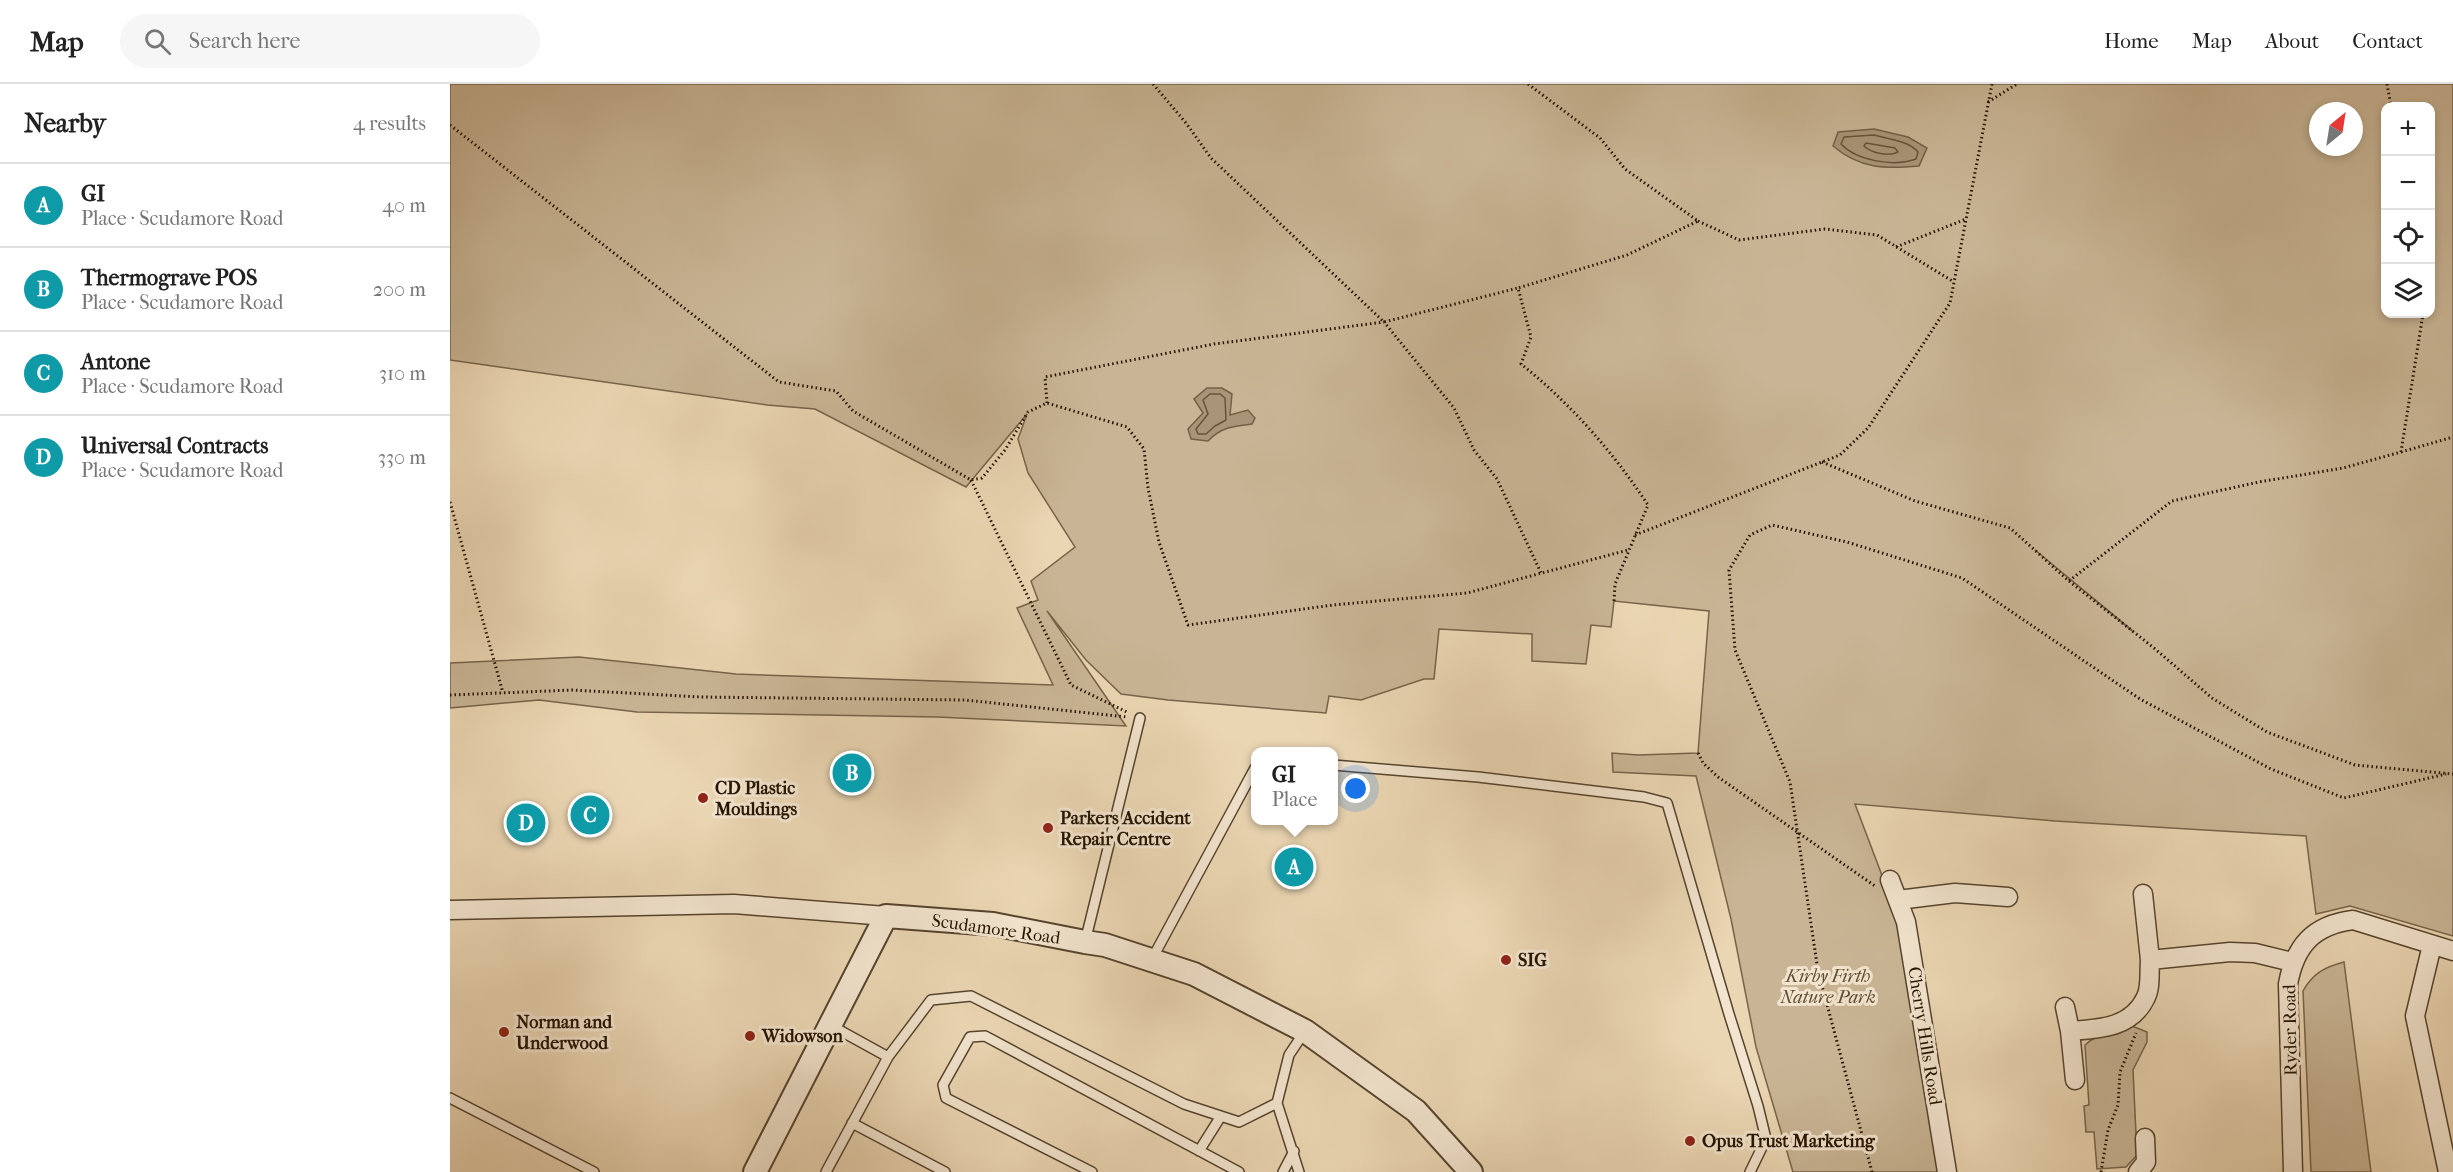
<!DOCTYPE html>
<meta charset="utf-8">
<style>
:root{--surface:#fff;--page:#f6f6f6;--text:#222;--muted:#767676;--line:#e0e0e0;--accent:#7c3aed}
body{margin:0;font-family:"IM FELL French Canon",serif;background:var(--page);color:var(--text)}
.controls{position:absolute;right:18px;top:18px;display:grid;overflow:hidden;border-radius:12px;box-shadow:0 3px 9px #0003}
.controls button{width:54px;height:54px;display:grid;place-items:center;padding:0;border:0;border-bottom:2px solid var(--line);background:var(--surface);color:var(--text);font:30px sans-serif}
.compass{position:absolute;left:1859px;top:18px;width:54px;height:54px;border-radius:50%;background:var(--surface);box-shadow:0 3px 9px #0003;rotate:30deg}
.you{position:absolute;left:906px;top:705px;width:21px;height:21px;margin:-15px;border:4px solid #fff;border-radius:50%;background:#1a73e8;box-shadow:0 0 0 9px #1a73e833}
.badge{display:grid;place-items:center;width:39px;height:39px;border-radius:50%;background:var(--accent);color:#fff;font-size:20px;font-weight:700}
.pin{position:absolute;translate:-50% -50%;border:3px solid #fff;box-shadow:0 2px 6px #0006}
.popup{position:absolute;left:801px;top:663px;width:87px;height:78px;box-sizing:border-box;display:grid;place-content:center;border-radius:12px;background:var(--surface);filter:drop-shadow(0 2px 4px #0005);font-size:20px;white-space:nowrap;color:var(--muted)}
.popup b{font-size:22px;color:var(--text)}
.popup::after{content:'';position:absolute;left:50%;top:100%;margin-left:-12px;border:12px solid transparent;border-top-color:var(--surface)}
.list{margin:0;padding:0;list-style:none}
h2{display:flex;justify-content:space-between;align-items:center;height:78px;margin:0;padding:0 24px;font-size:26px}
h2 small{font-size:20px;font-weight:400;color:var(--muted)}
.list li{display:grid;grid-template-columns:39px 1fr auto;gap:18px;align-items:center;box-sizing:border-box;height:84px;padding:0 24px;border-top:2px solid var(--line)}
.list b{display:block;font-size:22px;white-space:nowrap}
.list p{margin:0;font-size:20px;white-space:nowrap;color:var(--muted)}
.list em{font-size:20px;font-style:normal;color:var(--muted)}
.icon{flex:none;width:33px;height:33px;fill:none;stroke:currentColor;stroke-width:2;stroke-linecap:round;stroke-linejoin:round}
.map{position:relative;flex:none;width:2003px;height:1088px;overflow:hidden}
header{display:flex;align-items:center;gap:36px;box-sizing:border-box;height:84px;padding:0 30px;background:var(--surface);border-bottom:2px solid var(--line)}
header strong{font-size:28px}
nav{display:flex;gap:33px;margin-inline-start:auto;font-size:21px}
.search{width:420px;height:54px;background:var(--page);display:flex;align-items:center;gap:15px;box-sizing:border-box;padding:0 21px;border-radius:33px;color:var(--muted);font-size:22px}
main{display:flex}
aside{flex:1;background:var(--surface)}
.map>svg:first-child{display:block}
.green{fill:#c9b595;stroke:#77644a;stroke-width:1.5;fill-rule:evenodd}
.water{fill:#a89476;stroke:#746047;stroke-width:1.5}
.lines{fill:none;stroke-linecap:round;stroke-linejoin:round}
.shore{stroke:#66543b;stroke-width:1.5}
.service-casing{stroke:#56442d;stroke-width:12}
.minor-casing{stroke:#56442d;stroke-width:21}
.tertiary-casing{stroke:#56442d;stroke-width:26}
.path{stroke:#251300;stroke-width:3;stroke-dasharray:1.5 3;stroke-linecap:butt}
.service{stroke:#f2e4ce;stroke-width:9}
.minor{stroke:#f2e4ce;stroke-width:18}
.tertiary{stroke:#f2e4ce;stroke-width:22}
.poi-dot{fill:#8f2418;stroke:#f2e4ce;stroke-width:2}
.labels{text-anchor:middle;stroke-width:6;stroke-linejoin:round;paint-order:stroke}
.poi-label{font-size:18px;font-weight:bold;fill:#251300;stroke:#f2e4ce;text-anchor:start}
.street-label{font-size:18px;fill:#251300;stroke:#f2e4ce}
.park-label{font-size:18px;font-style:italic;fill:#5e4c34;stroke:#f2e4ce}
</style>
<header>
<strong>Map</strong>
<div class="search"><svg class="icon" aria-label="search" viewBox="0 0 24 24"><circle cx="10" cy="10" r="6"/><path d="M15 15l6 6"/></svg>Search here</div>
<nav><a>Home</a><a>Map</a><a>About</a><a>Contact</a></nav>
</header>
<main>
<aside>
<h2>Nearby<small>4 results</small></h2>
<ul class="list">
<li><span class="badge" style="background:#0f9aa8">A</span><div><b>GI</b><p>Place · Scudamore Road</p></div><em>40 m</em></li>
<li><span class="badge" style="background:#0f9aa8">B</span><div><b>Thermograve POS</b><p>Place · Scudamore Road</p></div><em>200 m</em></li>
<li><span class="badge" style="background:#0f9aa8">C</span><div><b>Antone</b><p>Place · Scudamore Road</p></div><em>310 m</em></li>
<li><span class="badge" style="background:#0f9aa8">D</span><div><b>Universal Contracts</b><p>Place · Scudamore Road</p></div><em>330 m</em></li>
</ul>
</aside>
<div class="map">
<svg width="2003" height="1088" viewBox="0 0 2003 1088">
<rect width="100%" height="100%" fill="#ebd6b3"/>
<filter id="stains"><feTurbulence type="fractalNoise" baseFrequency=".00333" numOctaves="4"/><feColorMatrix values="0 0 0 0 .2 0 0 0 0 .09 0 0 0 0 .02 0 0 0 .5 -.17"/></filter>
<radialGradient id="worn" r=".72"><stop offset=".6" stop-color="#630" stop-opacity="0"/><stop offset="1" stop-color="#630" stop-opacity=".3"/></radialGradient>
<path class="green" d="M 0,0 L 2003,0 L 2003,852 L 1900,822 L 1866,830 L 1856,752 L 1605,737 L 1405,720 L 1450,839 L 1490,1088 L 1343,1088 L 1306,963 L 1281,835 L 1246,692 L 1163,688 L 1162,669 L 1188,671 L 1248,669 L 1259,527 L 1164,517 L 1161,543 L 1141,541 L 1136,580 L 1082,577 L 1082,550 L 989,545 L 984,595 L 974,595 L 911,616 L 879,612 L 876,629 L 718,616 L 671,610 L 636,576 L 597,527 L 676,642 L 487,633 L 187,628 L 89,616 L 0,624 L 0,579 L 129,573 L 286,590 L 603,601 L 567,524 L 588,516 L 581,497 L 625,463 L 578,389 L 568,355 L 577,330 L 516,403 L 365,325 L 317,321 L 0,276 ZM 1936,22 L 1980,22 L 1980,230 L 1936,230 ZM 1868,27 L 1904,27 L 1904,63 L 1868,63 ZM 1585,466 L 1682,546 L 1682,547 Z
M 1894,878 L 1921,1088 L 1861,1088 L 1853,907 C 1863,889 1875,883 1894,878 Z
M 1682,942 L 1697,948 L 1697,958 L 1683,986 L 1687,1071 L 1676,1083 L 1647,1085 L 1644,1048 L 1636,1048 L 1634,1022 L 1639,1021 L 1635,961 C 1650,946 1665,956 1682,942 Z"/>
<path class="water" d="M 1424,45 L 1458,53 L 1477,64 L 1469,82 C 1435,85 1410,85 1383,62 L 1388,48 Z
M 757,304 L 772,304 L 782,310 L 780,331 L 798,326 L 805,334 L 802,340 C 784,342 771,343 758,357 L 741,355 L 738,345 L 753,329 L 744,315 Z"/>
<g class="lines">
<path class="shore" d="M 1424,51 C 1439,55 1459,57 1468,68 L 1466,75 C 1444,83 1407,77 1391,60 L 1394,53 Z
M 1416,59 L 1445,64 L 1448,68 C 1439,73 1421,69 1414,62 Z
M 760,310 L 770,310 L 775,314 L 776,336 L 765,342 L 756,350 L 748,350 L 746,345 L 758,330 L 753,316 Z"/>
<g class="service-casing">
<path id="service" d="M 883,681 L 1028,693 L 1194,713 L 1217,719 L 1279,930 L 1308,1022 L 1316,1055 L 1300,1088
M 635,858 L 690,634
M 702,875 L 805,684
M 380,941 L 438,973
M 0,1014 L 144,1088
M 402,1039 L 495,1088
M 749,1067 L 771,1032
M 376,1088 L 438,973 L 481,916 L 521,912 L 734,1020 L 789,1038 L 827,1019
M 642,1088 L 496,1014 L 493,1001 L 520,953 L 535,952 L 789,1088
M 833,1088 L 844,1067
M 849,1088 L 827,1019 L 839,971 L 855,947"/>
</g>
<g class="minor-casing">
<path id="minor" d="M 1440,796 L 1456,838 L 1497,1088
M 1693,810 L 1700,876
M 1448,816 L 1505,809 L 1558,813
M 0,826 L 284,820 L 436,832
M 1982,861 L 1965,932 L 1998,1088
M 1615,923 L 1620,947
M 1625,996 L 1620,947 C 1649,945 1682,944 1696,913 C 1701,903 1699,887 1700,876 L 1780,868 L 1805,869 L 1842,878
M 1688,1088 L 1696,1078 L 1695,1054
M 1843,1088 L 1838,900 C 1845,862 1863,841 1903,836 L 2003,867"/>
</g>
<g class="tertiary-casing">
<path id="tertiary" d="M 305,1088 L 436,832 L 543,840 L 635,858 L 655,861 L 744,890 L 855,947 L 966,1027 L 1021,1088"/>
</g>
<path class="path" d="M 703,0 L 736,39 L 761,74 L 934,238 L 1068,204
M 1078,0 L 1150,54 L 1175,85 L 1248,137 L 1177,171 L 1068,204 L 1081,253 L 1071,280 C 1121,320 1163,368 1198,421 L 1165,500 L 1164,517
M 1937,0 L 1941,22
M 1538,18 L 1567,0
M 0,41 L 329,298 L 386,307 L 403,327 L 521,396 L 532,394 L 555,366 L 578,328 L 597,319 L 677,343 L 694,365 L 698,404 L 709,458 L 738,541 L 883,521 L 1017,509 L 1178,466
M 1248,137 L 1289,156 L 1375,145 L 1427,151 L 1504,198
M 1446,163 L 1516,135
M 597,319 L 595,293 L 764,260 L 934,238 L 1004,324 L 1024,366 L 1047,395 L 1091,489
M 1951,368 L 2003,353
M 1372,378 L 1465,417 L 1560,444 L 1619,497 L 1722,417 L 1809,398 L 1893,384 L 1951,368 L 1973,230
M 521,396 L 621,601 L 679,629
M 0,418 L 53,609
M 1185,451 L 1390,371 L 1418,344 L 1500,219 L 1542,0
M 1619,497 L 1704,564 L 1762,614 L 1817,648 L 1905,681 L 2003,690
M 0,611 L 123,606 L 251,613 L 515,616 L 677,633
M 1248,669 L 1253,679 L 1268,693 L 1425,802
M 1422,1088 L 1368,887 L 1340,698 L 1285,566 L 1279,486 L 1300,451 L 1322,441 L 1397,458 L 1512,494 L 1690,615 L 1821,685 L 1894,714 L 1996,690
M 1651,1088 L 1658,1046 L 1668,1021 L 1670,988 L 1686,949"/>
<use href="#service" class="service"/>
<use href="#minor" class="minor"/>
<use href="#tertiary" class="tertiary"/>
</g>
<g class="poi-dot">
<circle cx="253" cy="714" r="6"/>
<circle cx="598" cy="744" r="6"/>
<circle cx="1056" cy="876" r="6"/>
<circle cx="54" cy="948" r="6"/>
<circle cx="300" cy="952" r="6"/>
<circle cx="1240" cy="1057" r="6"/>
</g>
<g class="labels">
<g class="poi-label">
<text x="265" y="710">CD Plastic<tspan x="265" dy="21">Mouldings</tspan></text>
<text x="610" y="740">Parkers Accident<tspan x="610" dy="21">Repair Centre</tspan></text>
<text x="1068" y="882">SIG</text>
<text x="66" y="944">Norman and<tspan x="66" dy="21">Underwood</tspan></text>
<text x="312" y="958">Widowson</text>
<text x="1252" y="1063">Opus Trust Marketing</text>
</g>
<g class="street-label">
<text transform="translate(546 845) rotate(8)" y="6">Scudamore Road</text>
<text transform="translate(1840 946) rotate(-91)" y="6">Ryder Road</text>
<text transform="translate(1475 952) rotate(81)" y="6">Cherry Hills Road</text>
</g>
<g class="park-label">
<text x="1378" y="898">Kirby Firth<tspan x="1378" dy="21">Nature Park</tspan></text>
</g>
</g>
<rect width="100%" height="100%" filter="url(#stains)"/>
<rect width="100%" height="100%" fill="url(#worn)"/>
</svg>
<div class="controls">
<button>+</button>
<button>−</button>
<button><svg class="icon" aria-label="locate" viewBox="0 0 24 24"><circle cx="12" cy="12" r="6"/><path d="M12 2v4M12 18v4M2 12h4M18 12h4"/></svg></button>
<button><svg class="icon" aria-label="layers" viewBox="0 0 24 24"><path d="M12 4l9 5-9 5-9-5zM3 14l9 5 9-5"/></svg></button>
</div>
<svg class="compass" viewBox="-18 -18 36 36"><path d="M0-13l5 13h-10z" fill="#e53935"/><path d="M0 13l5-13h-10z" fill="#767676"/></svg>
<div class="you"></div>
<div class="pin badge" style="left:844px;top:783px;background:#0f9aa8">A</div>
<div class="popup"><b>GI</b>Place</div>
<div class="pin badge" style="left:402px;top:689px;background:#0f9aa8">B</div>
<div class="pin badge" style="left:140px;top:731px;background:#0f9aa8">C</div>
<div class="pin badge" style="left:76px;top:739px;background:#0f9aa8">D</div>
</div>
</main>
